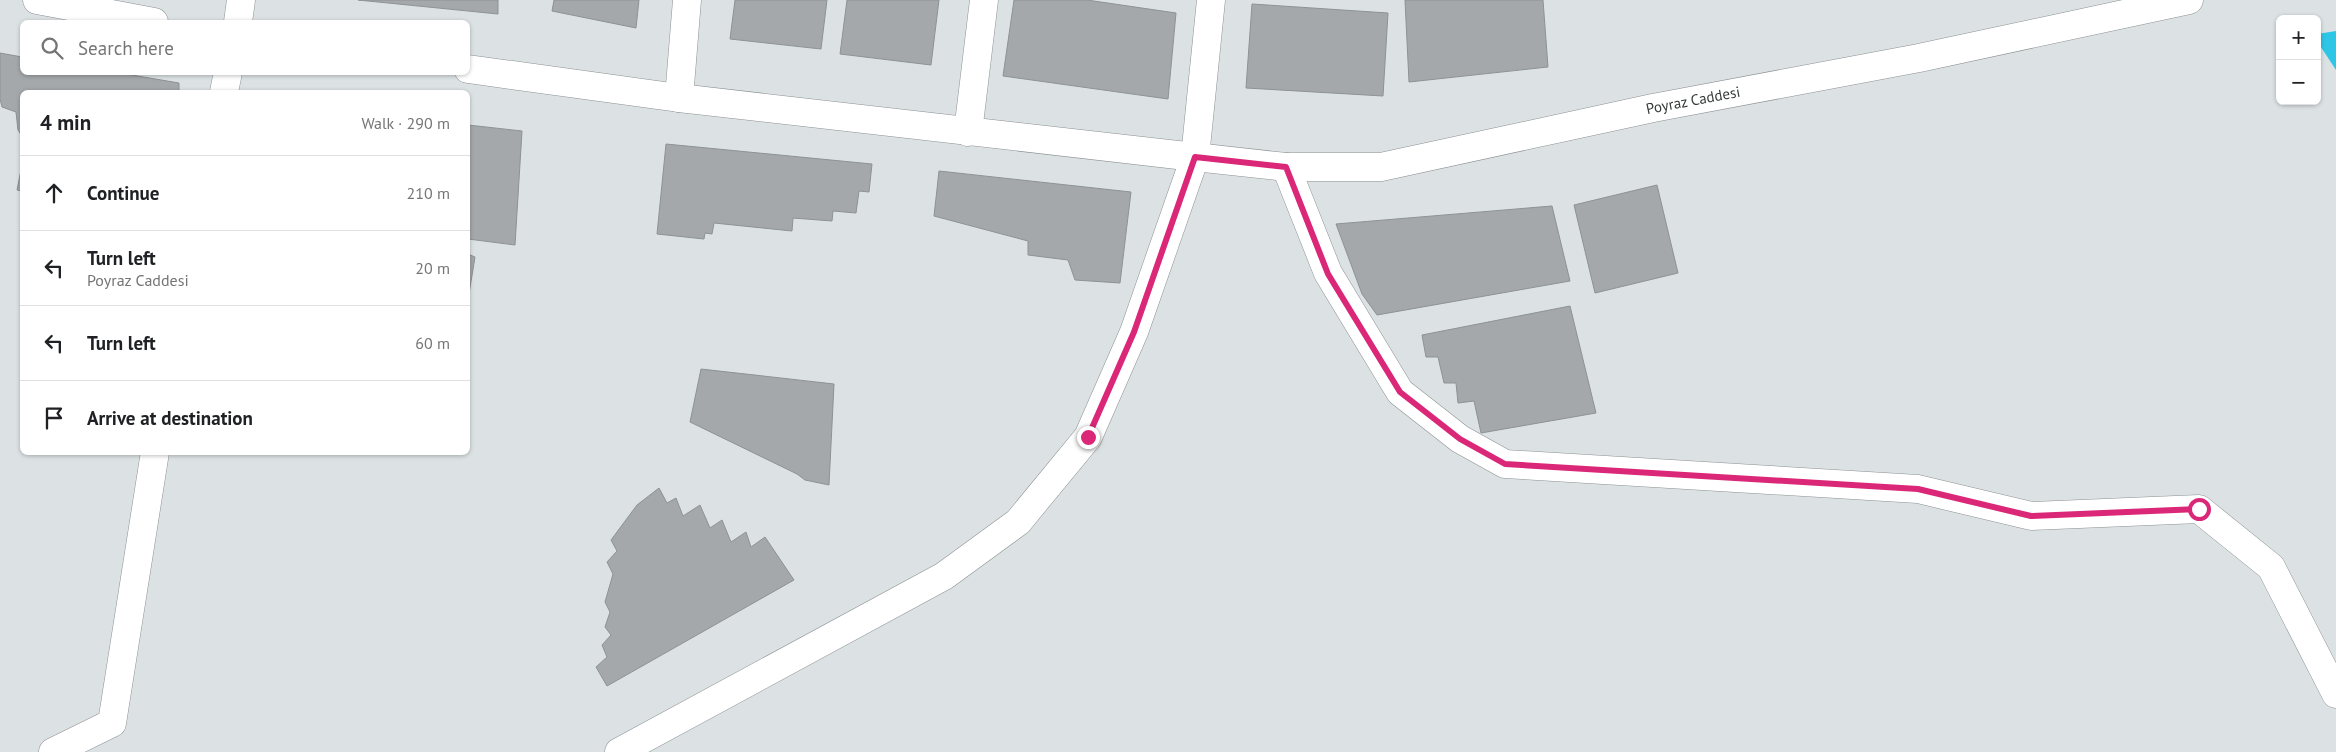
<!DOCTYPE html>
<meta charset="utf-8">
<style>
:root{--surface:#fff;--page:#f6f6f6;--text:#202124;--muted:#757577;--line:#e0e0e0}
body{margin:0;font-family:"PT Sans",sans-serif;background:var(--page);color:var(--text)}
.controls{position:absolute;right:15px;top:15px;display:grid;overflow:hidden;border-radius:8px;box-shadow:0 1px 4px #0004}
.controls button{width:45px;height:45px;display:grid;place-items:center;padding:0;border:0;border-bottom:1px solid var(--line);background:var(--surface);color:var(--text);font:25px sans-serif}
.stop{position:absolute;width:15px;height:15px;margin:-11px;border:4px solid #db2777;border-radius:50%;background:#fff}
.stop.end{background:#db2777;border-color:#fff;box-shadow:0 1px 5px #0008}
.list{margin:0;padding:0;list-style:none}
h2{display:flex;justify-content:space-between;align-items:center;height:65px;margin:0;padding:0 20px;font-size:21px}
h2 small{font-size:16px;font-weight:400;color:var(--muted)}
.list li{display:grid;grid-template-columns:32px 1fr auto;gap:15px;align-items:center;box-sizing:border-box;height:75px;padding:0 20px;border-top:1px solid var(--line)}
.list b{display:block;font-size:19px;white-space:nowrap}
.list p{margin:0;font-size:16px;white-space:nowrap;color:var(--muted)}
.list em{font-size:16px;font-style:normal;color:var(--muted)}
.icon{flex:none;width:28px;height:28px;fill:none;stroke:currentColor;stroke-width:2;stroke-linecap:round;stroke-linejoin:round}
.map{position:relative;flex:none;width:2336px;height:752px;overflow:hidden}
.search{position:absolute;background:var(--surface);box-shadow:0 1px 4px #0004;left:20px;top:20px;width:450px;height:55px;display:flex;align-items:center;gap:12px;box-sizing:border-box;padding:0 18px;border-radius:8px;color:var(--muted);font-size:19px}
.panel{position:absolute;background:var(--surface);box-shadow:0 1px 4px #0004;left:20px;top:90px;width:450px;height:365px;border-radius:8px}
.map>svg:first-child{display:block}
.forest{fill:#2ec6e6}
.building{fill:#a4a8ab;stroke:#8d9295}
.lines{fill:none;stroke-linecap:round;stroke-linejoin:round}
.minor-casing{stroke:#8c9193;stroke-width:29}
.minor{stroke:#fff;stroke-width:28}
.route{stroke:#db2777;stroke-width:6}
.labels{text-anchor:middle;stroke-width:5;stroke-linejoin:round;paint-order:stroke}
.street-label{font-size:15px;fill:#373a3a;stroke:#dce2e4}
</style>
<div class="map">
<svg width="2336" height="752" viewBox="0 0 2336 752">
<rect width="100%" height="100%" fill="#dce2e4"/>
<path class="forest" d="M 2336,31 L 2336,70 L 2317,41 L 2317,34 Z"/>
<path class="building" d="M 358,0 L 498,0 L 498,14 Z
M 554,0 L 639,0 L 636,28 L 552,11 Z
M 735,0 L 827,0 L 821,49 L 730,39 Z
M 847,0 L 939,0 L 931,65 L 840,54 Z
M 1014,0 L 1087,0 L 1176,13 L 1168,99 L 1003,76 Z
M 1405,0 L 1543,0 L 1548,67 L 1409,82 Z
M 1252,4 L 1388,13 L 1383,96 L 1246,88 Z
M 0,53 L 22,57 L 22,72 L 114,72 L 179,83 L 179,92 L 22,92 L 22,136 L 18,130 L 16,112 L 2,107 L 0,99 Z
M 468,125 L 522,131 L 515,245 L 468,239 Z
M 666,144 L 872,164 L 869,192 L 859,191 L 856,213 L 833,211 L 832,221 L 793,218 L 792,231 L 714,223 L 712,234 L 705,233 L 704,239 L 657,234 Z
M 22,165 L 22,191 L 17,190 Z
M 939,171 L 1131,192 L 1120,283 L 1075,280 L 1068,260 L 1028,255 L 1028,241 L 934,216 Z
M 1657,185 L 1678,273 L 1595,293 L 1574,205 Z
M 1552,206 L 1570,281 L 1377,315 L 1362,294 L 1336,224 Z
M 468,254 L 475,257 L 468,300 Z
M 1570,306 L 1596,413 L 1481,433 L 1474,401 L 1458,403 L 1456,383 L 1444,383 L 1438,357 L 1426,357 L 1422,335 Z
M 701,369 L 834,384 L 829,485 L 805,480 L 797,474 L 690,422 Z
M 659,488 L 667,503 L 676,498 L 683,516 L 700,505 L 710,528 L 722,520 L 731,542 L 746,532 L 751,547 L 765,537 L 794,580 L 607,686 L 596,667 L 607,657 L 602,645 L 611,635 L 605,627 L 610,612 L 605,602 L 613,574 L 607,562 L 617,551 L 611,540 L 637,505 Z"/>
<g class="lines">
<g class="minor-casing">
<g id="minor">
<path d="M 37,0 L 154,22"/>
<path d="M 238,22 L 241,0"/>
<path id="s1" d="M 468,69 L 679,98 L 1195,157 L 1286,167 L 1381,167 L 1653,108 L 1919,58 L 2189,0"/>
<path d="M 224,92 L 228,72"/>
<path d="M 679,98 L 687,0"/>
<path d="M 968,132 L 984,0"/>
<path d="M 1286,167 L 1328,273 L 1400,392 L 1460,439 L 1505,464 L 1918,489 L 2031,516 L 2199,509 L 2271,567 L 2336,694"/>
<path d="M 53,752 L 112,723 L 155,452"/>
<path d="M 619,752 L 944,576 L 1018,522 L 1088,437 L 1134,332 L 1195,157 L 1211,0"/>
</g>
</g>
<use href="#minor" class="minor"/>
</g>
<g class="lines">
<path class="route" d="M 1088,437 L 1134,332 L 1195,157 L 1286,167 L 1328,274 L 1400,392 L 1460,439 L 1505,464 L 1918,489 L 2031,516 L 2199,509"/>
</g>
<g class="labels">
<g class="street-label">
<text dy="5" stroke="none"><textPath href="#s1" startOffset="1238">Poyraz Caddesi</textPath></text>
</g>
</g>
</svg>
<div class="controls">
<button>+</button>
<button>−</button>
</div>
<div class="stop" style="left:2199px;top:509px"></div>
<div class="stop end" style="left:1088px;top:437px"></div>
<div class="search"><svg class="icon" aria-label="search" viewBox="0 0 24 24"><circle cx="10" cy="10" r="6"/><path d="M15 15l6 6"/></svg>Search here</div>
<section class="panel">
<h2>4 min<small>Walk · 290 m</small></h2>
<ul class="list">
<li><svg class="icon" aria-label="ahead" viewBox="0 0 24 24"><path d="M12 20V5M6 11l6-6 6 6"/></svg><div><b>Continue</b></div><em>210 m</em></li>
<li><svg class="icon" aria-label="left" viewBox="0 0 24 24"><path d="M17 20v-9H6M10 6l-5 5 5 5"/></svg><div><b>Turn left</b><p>Poyraz Caddesi</p></div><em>20 m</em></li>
<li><svg class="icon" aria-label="left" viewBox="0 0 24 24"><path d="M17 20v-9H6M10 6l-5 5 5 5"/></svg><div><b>Turn left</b></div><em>60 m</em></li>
<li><svg class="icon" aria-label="arrive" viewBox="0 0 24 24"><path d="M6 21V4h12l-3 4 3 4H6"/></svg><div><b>Arrive at destination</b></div></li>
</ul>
</section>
</div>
